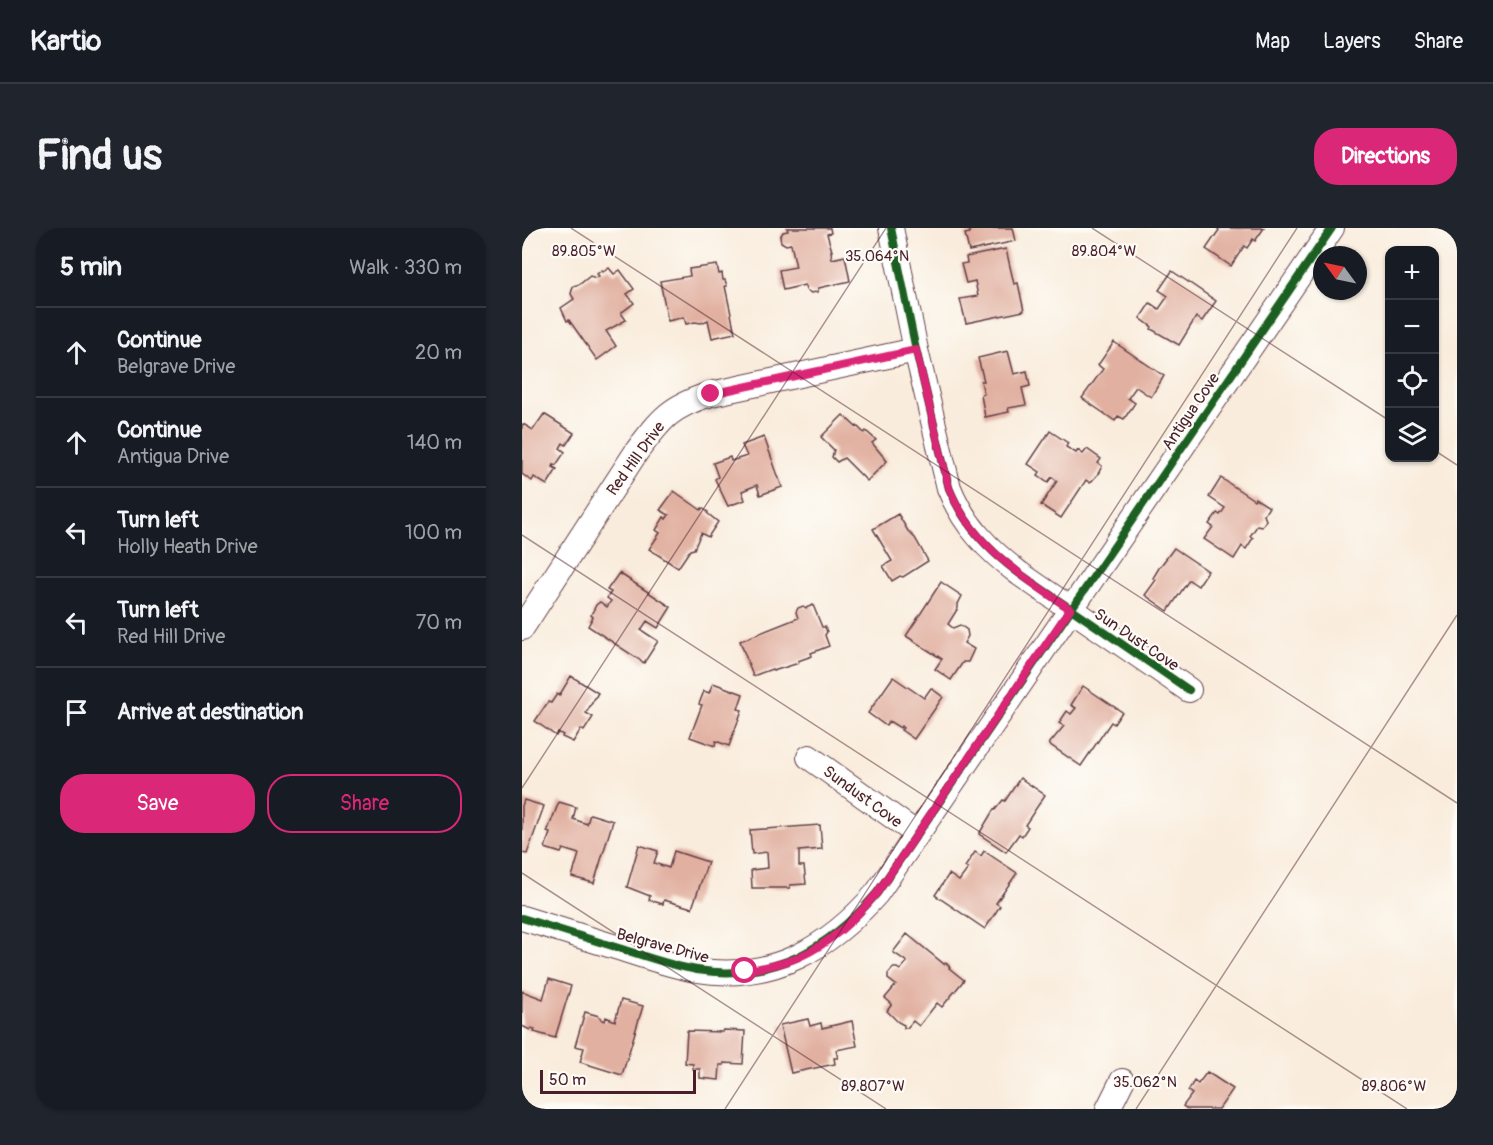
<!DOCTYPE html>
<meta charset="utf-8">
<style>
:root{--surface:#171b24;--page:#20242c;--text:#f1f3f6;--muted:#9ea1a6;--line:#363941;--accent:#db2777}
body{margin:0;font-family:Pangolin,sans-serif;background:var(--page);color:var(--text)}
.controls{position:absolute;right:18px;top:18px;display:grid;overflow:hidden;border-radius:12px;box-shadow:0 2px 4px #0004}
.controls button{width:54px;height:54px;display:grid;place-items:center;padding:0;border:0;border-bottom:2px solid var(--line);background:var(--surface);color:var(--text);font:30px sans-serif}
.compass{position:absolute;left:791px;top:18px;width:54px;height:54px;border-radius:50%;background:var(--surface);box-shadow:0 2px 4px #0004;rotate:303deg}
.scale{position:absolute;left:18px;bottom:15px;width:156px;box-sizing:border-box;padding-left:6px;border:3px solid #4a1f2b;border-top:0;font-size:16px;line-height:21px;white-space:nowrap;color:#4a1f2b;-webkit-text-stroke:4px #fdfcf7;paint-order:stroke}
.stop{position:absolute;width:18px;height:18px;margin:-14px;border:4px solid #db2777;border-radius:50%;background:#fff}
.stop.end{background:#db2777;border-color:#fff;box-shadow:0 2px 6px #0008}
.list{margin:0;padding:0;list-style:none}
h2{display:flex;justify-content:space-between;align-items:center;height:78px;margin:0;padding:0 24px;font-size:26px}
h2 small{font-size:20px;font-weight:400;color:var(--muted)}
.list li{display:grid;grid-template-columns:39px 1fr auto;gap:18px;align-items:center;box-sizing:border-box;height:90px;padding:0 24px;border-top:2px solid var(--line)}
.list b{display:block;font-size:22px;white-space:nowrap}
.list p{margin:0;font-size:20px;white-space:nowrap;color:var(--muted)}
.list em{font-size:20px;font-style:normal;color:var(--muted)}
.actions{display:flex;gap:12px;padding:18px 24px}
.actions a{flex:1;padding:14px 0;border:2px solid var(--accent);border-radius:24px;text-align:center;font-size:21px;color:var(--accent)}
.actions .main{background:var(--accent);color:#fff}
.icon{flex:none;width:33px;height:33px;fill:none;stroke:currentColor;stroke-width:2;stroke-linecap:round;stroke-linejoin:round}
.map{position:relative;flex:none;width:935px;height:881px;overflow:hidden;border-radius:24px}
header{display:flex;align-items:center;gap:36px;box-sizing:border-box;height:84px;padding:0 30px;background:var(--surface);border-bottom:2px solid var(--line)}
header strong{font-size:28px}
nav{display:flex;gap:33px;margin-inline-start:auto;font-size:21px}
.intro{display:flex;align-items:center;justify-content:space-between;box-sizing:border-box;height:144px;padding:0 36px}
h1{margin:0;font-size:42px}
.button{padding:15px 27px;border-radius:24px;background:var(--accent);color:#fff;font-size:21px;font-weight:700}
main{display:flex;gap:36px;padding:0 36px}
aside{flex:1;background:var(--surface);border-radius:24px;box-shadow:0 2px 4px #0004}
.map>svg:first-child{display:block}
.building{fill:#e1b0a0}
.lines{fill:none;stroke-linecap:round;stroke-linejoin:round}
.minor-casing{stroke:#643e46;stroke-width:26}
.minor{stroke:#fff;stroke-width:24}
.cycleway-casing{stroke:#fdfcf7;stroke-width:11}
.cycleway{stroke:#1b5e20;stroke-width:8}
.route{stroke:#db2777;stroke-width:8}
.ticks{fill:none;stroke:#4a1f2b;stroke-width:1.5;stroke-opacity:0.45}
.labels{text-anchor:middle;stroke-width:4.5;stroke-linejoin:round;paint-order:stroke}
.street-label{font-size:16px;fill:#4a1f2b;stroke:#fdfcf7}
.ticks-label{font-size:15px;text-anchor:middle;fill:#4a1f2b;stroke:#fdfcf7;stroke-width:4.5;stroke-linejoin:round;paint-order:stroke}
</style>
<header>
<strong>Kartio</strong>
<nav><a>Map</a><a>Layers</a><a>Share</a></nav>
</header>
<div class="intro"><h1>Find us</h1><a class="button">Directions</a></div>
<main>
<aside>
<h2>5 min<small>Walk · 330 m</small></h2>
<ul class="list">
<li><svg class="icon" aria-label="ahead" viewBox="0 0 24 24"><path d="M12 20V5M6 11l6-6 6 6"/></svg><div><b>Continue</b><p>Belgrave Drive</p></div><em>20 m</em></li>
<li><svg class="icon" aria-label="ahead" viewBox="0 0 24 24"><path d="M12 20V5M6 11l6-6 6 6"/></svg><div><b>Continue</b><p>Antigua Drive</p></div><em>140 m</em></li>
<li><svg class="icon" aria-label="left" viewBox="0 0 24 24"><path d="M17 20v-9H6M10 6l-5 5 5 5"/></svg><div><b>Turn left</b><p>Holly Heath Drive</p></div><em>100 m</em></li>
<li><svg class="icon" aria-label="left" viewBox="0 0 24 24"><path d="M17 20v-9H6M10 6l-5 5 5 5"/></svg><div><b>Turn left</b><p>Red Hill Drive</p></div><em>70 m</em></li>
<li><svg class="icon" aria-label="arrive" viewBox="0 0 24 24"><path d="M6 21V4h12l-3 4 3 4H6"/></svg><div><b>Arrive at destination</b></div></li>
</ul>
<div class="actions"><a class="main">Save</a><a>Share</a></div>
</aside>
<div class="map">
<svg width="935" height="881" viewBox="0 0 935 881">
<rect width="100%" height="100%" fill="#fdfcf7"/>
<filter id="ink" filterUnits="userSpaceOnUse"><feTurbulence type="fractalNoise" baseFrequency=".0167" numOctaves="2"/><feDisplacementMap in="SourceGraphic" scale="12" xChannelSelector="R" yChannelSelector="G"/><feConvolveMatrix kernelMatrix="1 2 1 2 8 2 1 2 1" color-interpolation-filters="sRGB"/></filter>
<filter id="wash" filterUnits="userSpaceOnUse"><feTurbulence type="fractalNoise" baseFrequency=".008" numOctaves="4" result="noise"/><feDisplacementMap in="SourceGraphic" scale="24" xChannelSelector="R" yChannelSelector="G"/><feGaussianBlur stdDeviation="1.35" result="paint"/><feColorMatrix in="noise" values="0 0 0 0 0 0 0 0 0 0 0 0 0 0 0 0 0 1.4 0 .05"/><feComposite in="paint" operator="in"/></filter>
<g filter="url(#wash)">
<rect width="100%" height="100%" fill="#f9ecdc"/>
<g id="blocks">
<path class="building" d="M 265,0 L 308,0 L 309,5 L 305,6 L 310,23 L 309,23 L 310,31 L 323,28 L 328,53 L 297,60 L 295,64 L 289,65 L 284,62 L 283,57 L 261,62 L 257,42 L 274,39 L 269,16 L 264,17 L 259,14 L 258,9 L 261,4 L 266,3 Z
M 447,0 L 491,0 L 494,13 L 447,23 L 443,6 L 448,5 Z
M 695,0 L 742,0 L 733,13 L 731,11 L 725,20 L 722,18 L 709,38 L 684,21 L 697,2 Z
M 484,21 L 492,56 L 496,55 L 502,83 L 444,95 L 438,71 L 456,68 L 453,53 L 444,55 L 439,36 L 445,35 L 444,29 Z
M 195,37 L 197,46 L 200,45 L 201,52 L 203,52 L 205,58 L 203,58 L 213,105 L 190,110 L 186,92 L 179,95 L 173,94 L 164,96 L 162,89 L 146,93 L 138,53 L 168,48 L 167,41 Z
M 87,40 L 92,46 L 98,42 L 112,61 L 105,66 L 112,75 L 99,85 L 104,92 L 84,103 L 94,118 L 75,132 L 47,92 L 45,93 L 39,80 L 52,71 L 49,66 L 51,58 L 58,56 L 68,48 L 74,50 L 77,48 L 75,46 L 80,42 L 81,44 Z
M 650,43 L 694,73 L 680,93 L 674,89 L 657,117 L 629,101 L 630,99 L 618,90 L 628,75 L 637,81 L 646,68 L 637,62 Z
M 592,114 L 642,148 L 629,169 L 614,159 L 606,170 L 613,175 L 602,191 L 596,188 L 593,193 L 560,170 L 581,141 L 576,137 Z
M 486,123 L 492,146 L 505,143 L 508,158 L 500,160 L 504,177 L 486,180 L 487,184 L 463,189 L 459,167 L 462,166 L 459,153 L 462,153 L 456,130 Z
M 22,186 L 52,205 L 44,217 L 41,215 L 38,220 L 43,224 L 34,237 L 32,236 L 31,239 L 35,241 L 25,257 L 12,249 L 10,253 L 0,246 L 0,197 L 1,196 L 11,202 Z
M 321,187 L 334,199 L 335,198 L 342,205 L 344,203 L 354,212 L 350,215 L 365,233 L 345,253 L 322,230 L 315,234 L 310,229 L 312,222 L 299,209 Z
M 528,203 L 546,215 L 544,219 L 554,225 L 556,222 L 561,226 L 565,221 L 579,231 L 576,235 L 580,238 L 576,246 L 568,255 L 564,252 L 539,290 L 519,277 L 535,253 L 530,249 L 526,254 L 516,247 L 518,244 L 506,236 Z
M 242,209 L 260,259 L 238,267 L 235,257 L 220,263 L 223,272 L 206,278 L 193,251 L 196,249 L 191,235 L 208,229 L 209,233 L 225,228 L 220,217 Z
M 699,250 L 732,272 L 733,270 L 747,279 L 742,287 L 744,292 L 740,299 L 735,298 L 728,308 L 731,310 L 724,321 L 720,318 L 712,331 L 682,311 L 691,299 L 687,296 L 695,285 L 698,287 L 703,280 L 687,269 Z
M 152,263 L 179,282 L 180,280 L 186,284 L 185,285 L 196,294 L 186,309 L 179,305 L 172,321 L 168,322 L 156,340 L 127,321 L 138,305 L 134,302 L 142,289 L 144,291 L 147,287 L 138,282 Z
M 376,286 L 386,303 L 393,310 L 406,333 L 381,349 L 378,348 L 370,353 L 361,338 L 370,333 L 351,301 Z
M 652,320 L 686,343 L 676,358 L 667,352 L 646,383 L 623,367 L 634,352 L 631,350 L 637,340 Z
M 97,345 L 149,379 L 136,400 L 125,393 L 119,402 L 136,413 L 122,435 L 66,398 L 71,389 L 69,387 L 74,377 L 78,374 L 85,379 L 89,373 L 85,370 L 89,364 L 85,362 Z
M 419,354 L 440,368 L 436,376 L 436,380 L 426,396 L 431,400 L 438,397 L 445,402 L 446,408 L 442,415 L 452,421 L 446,434 L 441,434 L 429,452 L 413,441 L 420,431 L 384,408 Z
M 291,377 L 300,399 L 303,399 L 305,404 L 303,407 L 307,418 L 289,425 L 290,428 L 276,433 L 277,435 L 251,443 L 250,441 L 231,448 L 218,413 L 276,390 L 274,384 L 276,380 L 281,378 L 284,380 Z
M 49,448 L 76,465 L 64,485 L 71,489 L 62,503 L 59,501 L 51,514 L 40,509 L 41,507 L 36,504 L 34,508 L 13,493 L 26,474 L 29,475 L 35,466 L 37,468 Z
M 371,449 L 402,470 L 409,460 L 421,469 L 392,511 L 379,502 L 381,500 L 379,498 L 378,500 L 367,493 L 364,498 L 346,485 Z
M 191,455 L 221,466 L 216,481 L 220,482 L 207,518 L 194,513 L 193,518 L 168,509 L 180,477 L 177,476 L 182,463 L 187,465 Z
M 561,458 L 600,484 L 592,496 L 589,494 L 559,538 L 527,516 L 542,498 L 537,495 L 545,483 L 549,486 L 554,480 L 549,477 Z
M 498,550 L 523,567 L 503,597 L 506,599 L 500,608 L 497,606 L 484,624 L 457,606 L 472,581 L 473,582 L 481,572 L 483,573 Z
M 2,572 L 22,578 L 5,626 L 0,625 L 0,578 Z
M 37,574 L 54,579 L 51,591 L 65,596 L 68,586 L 91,593 L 72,655 L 50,649 L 57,626 L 41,621 L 39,625 L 23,620 L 28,605 L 25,604 Z
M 298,597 L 300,621 L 277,623 L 277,638 L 282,638 L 284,656 L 268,657 L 268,660 L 230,660 L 229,642 L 246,640 L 245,624 L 230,626 L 228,602 Z
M 117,617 L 136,623 L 132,635 L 147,640 L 152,623 L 186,634 L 170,680 L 142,672 L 141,676 L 127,672 L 128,668 L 105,659 Z
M 462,623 L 495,645 L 474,675 L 478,678 L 463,701 L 413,667 L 427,646 L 437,653 L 446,641 L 443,639 L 453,624 L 459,628 Z
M 385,706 L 422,736 L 424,735 L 428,739 L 427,740 L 442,752 L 420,779 L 415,775 L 397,798 L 391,793 L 385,800 L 382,800 L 382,797 L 376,794 L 365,783 L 370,776 L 363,770 L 374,757 L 366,751 L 366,746 L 371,740 L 375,740 L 378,742 L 385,734 L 371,724 Z
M 27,751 L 49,758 L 33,810 L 12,804 L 13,801 L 9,800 L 8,802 L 0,798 L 0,763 L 21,771 Z
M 99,772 L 121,778 L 100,847 L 58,834 L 62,820 L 53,818 L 63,784 L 77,788 L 80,792 L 83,793 L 84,789 L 93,793 Z
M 286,791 L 288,798 L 299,795 L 300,800 L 330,793 L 335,818 L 314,822 L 316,830 L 312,830 L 313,836 L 269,845 L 258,797 Z
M 201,802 L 223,803 L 221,836 L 202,835 L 202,837 L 198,837 L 197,852 L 178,850 L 178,841 L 171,841 L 171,836 L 163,835 L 165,803 L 201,804 Z
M 685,844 L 711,861 L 697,881 L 665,881 L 661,878 L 670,866 L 666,863 L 672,853 L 676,856 Z"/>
</g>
</g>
<g filter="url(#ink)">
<use href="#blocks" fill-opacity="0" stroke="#643e46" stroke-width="1.5"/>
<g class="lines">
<g class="minor-casing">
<path id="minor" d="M 369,0 L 394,122 L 427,260 C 442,297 466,322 498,346 L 667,462
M 0,400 L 115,223 C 140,190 149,178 189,166 L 394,122
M 287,529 L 395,606
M 0,690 C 33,700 67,711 100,721 C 125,729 150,738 175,742 C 251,754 307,720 355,665 L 810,0
M 586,881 L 600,853"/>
</g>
<use href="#minor" class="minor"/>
<g class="cycleway-casing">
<path id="cycleway" d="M 369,0 L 394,122 L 427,260 C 442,297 466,322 498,346 L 667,462
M 0,690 C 33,700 67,711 100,721 C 125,729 150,738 175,742 C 251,754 307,720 355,665 L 810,0"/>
</g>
<use href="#cycleway" class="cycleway"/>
</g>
</g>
<g class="lines" filter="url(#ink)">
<path class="route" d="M 189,166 L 394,122 L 427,260 C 451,319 498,346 548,381 L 355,665 C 333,691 309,715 277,729 C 261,737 241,739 223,743"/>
</g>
<path class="ticks" d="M 49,0 L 935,575M 570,0 L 868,193M 912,222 L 935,237M 0,307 L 885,881M 0,560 L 364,0M 0,645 L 364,881M 203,881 L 775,0M 614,881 L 935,387"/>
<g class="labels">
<g class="street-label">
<text transform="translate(668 183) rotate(-56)" y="6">Antigua Cove</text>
<text transform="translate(113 230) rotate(-54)" y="6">Red Hill Drive</text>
<text transform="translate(615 411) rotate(34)" y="6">Sun Dust Cove</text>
<text transform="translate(341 568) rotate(36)" y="6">Sundust Cove</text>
<text transform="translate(141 717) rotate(15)" y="6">Belgrave Drive</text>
</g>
</g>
<g class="ticks-label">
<text x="62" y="28">89.805°W</text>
<text x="582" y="28">89.804°W</text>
<text x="355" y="33">35.064°N</text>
<text x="623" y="859">35.062°N</text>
<text x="351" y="863">89.807°W</text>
<text x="872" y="863">89.806°W</text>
</g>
</svg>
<div class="controls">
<button>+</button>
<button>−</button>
<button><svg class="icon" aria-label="locate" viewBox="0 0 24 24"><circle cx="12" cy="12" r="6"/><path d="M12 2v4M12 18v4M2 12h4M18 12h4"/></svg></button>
<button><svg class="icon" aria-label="layers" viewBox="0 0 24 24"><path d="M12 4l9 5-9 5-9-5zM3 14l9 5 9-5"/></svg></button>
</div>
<svg class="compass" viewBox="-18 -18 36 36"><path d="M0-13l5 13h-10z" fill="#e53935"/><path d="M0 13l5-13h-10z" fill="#9ea1a6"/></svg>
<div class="scale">50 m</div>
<div class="stop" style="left:223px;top:743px"></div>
<div class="stop end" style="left:189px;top:166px"></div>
</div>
</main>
